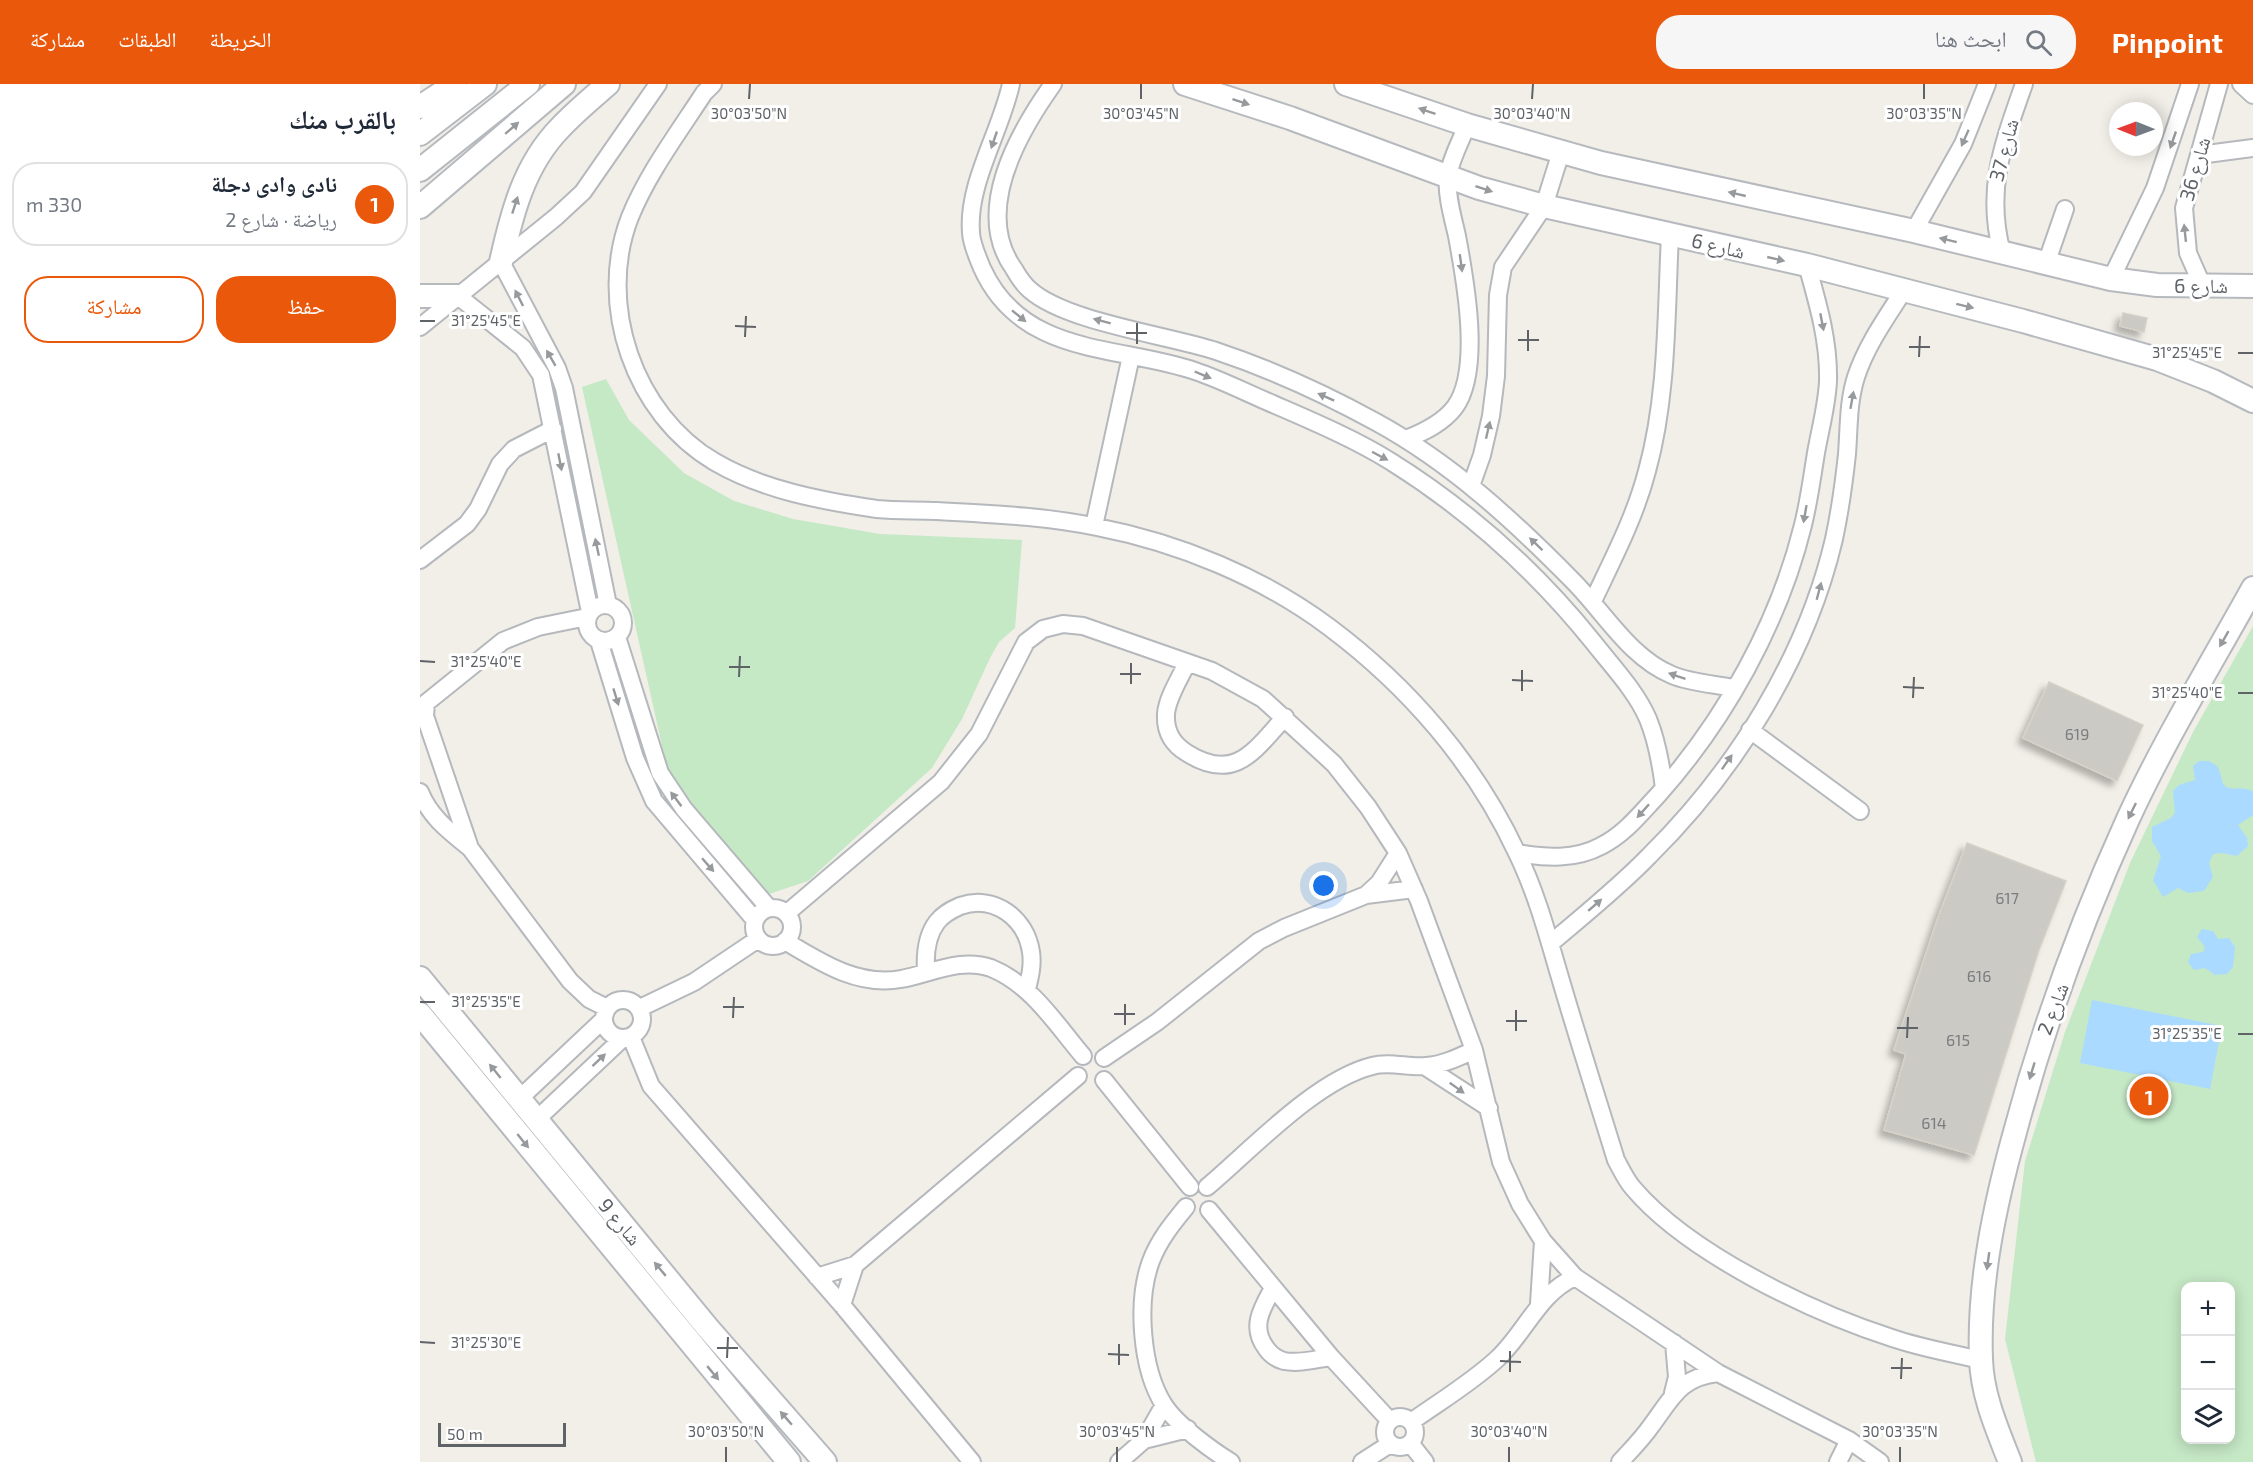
<!DOCTYPE html>
<html lang="ar">
<meta charset="utf-8">
<style>
:root{--surface:#fff;--page:#f6f6f7;--text:#1f2937;--muted:#747a83;--line:#e0e1e3;--accent:#ea580c}
body{margin:0;font-family:"Exo 2","Noto Naskh Arabic",sans-serif;background:var(--page);color:var(--text);direction:rtl}
.controls{position:absolute;right:18px;bottom:18px;display:grid;overflow:hidden;border-radius:12px;box-shadow:0 3px 15px #0003}
.controls button{width:54px;height:54px;display:grid;place-items:center;padding:0;border:0;border-bottom:2px solid var(--line);background:var(--surface);color:var(--text);font:30px sans-serif}
.compass{position:absolute;left:1689px;top:18px;width:54px;height:54px;border-radius:50%;background:var(--surface);box-shadow:0 3px 15px #0003;rotate:271deg}
.scale{position:absolute;left:18px;bottom:15px;width:128px;box-sizing:border-box;padding-left:6px;border:3px solid #5f6368;border-top:0;font-size:16px;line-height:21px;white-space:nowrap;color:#5f6368;-webkit-text-stroke:4px #fff;paint-order:stroke}
.you{position:absolute;left:904px;top:802px;width:21px;height:21px;margin:-15px;border:4px solid #fff;border-radius:50%;background:#1a73e8;box-shadow:0 0 0 9px #1a73e833}
.badge{display:grid;place-items:center;width:39px;height:39px;border-radius:50%;background:var(--accent);color:#fff;font-size:20px;font-weight:700}
.pin{position:absolute;translate:-50% -50%;border:3px solid #fff;box-shadow:0 2px 6px #0006}
.list{margin:0;padding:0;list-style:none}
h2{display:flex;justify-content:space-between;align-items:center;height:78px;margin:0;padding:0 24px;font-size:26px}
h2 small{font-size:20px;font-weight:400;color:var(--muted)}
.list li{display:grid;grid-template-columns:39px 1fr auto;gap:18px;align-items:center;box-sizing:border-box;height:84px;margin:0 12px 12px;padding:0 12px;border:2px solid var(--line);border-radius:24px}
.list b{display:block;font-size:22px;white-space:nowrap}
.list p{margin:0;font-size:20px;white-space:nowrap;color:var(--muted)}
.list em{font-size:20px;font-style:normal;color:var(--muted)}
.actions{display:flex;gap:12px;padding:18px 24px}
.actions a{flex:1;padding:14px 0;border:2px solid var(--accent);border-radius:24px;text-align:center;font-size:21px;color:var(--accent)}
.actions .main{background:var(--accent);color:#fff}
.icon{flex:none;width:33px;height:33px;fill:none;stroke:currentColor;stroke-width:2;stroke-linecap:round;stroke-linejoin:round}
.map{position:relative;flex:none;width:1833px;height:1378px;overflow:hidden;direction:ltr}
header{display:flex;align-items:center;gap:36px;box-sizing:border-box;height:84px;padding:0 30px;background:var(--accent);color:#fff}
header strong{font-size:28px}
nav{display:flex;gap:33px;margin-inline-start:auto;font-size:21px}
.search{width:420px;height:54px;background:var(--page);display:flex;align-items:center;gap:15px;box-sizing:border-box;padding:0 21px;border-radius:24px;color:var(--muted);font-size:22px}
main{display:flex}
aside{flex:1;background:var(--surface)}
.map>svg:first-child{display:block}
.green{fill:#c5e8c5;fill-rule:evenodd}
.water{fill:#aadaff}
.building{fill:#cccac5;stroke:#d6d1c6;stroke-width:1.5;filter:url(#shadow)}
.lines{fill:none;stroke-linecap:round;stroke-linejoin:round}
.street-casing{stroke:#b5b8bc;stroke-width:20}
.secondary-casing{stroke:#b6babf;stroke-width:26}
.street{stroke:#fff;stroke-width:16}
.secondary{stroke:#fff;stroke-width:22}
.oneway{fill:#979a9d}
.ticks{fill:none;stroke:#5f6368;stroke-width:2}
.labels{text-anchor:middle;stroke-width:6;stroke-linejoin:round;paint-order:stroke}
.number-label{font-size:16px;fill:#7a7d7f}
.street-label{font-size:20px;fill:#5f6368;stroke:#fff}
.ticks-label{font-size:15px;text-anchor:middle;fill:#5f6368;stroke:#fff;stroke-width:6;stroke-linejoin:round;paint-order:stroke}
</style>
<header>
<strong>Pinpoint</strong>
<div class="search"><svg class="icon" aria-label="search" viewBox="0 0 24 24"><circle cx="10" cy="10" r="6"/><path d="M15 15l6 6"/></svg>ابحث هنا</div>
<nav><a>الخريطة</a><a>الطبقات</a><a>مشاركة</a></nav>
</header>
<main>
<div class="map">
<svg width="1833" height="1378" viewBox="0 0 1833 1378">
<defs>
<filter id="shadow"><feDropShadow dx="-5.5" dy="5.5" stdDeviation="3" flood-color="#0004"/></filter>
</defs>
<rect width="100%" height="100%" fill="#f1efe8"/>
<path class="green" d="M 186,295 L 209,336 L 264,389 L 314,417 L 373,435 L 460,450 L 602,456 L 595,544 L 579,558 L 570,574 L 542,635 L 512,684 L 388,797 L 349,810 L 249,693 L 162,303 Z
M 1833,542 L 1833,1378 L 1616,1378 L 1585,1255 L 1605,1077 L 1645,948 L 1710,779 L 1773,648 ZM 1766,1202 L 1810,1202 L 1810,1356 L 1766,1356 Z"/>
<path class="water" d="M 1779,677 L 1789,677 L 1797,682 C 1801,688 1801,696 1804,701 C 1810,708 1825,701 1833,708 L 1833,731 L 1818,741 L 1827,754 L 1828,762 L 1817,772 L 1802,769 L 1793,770 L 1789,779 L 1793,793 L 1784,807 L 1768,809 L 1758,804 L 1743,813 L 1733,796 L 1741,772 L 1732,757 L 1732,743 L 1751,734 L 1755,729 L 1753,707 L 1759,701 L 1775,696 L 1773,682 Z
M 1782,845 L 1793,847 L 1798,855 L 1809,854 L 1815,863 L 1813,883 L 1807,890 L 1795,891 L 1785,884 L 1774,886 L 1768,878 L 1771,870 L 1783,868 L 1785,863 L 1777,853 Z
M 1672,916 L 1802,942 L 1790,1005 L 1660,979 Z"/>
<path class="building" d="M 1703,229 L 1727,234 L 1724,248 L 1700,242 Z
M 1629,598 L 1723,641 L 1697,697 L 1603,654 Z
M 1547,759 L 1646,797 L 1619,866 L 1554,1071 L 1464,1046 L 1486,970 L 1474,966 L 1519,831 Z"/>
<g class="lines">
<g class="street-casing">
<path id="street" d="M 293,0 L 284,9 C 258,49 228,89 210,133 C 176,220 214,331 295,378 C 343,406 402,417 457,425 C 477,427 497,426 517,427 C 570,430 625,432 677,443 C 759,459 842,493 909,543 C 988,602 1055,679 1097,769 C 1116,808 1127,849 1139,890 C 1157,952 1177,1014 1196,1076 C 1201,1085 1206,1096 1213,1104 C 1268,1169 1391,1228 1472,1254 C 1501,1264 1531,1269 1561,1276
M 591,0 C 581,47 547,100 551,148 C 551,159 558,174 562,184 C 602,273 698,261 775,287 C 799,295 823,307 846,317 C 887,335 931,353 970,377 C 1047,425 1117,488 1174,559 C 1192,582 1216,607 1228,635 C 1237,657 1241,680 1244,704
M 633,0 C 598,49 553,128 594,185 C 598,192 604,201 610,206 C 646,238 747,251 796,267 C 850,285 905,310 956,338 C 1031,379 1093,436 1153,497 C 1184,528 1210,574 1252,591 C 1271,599 1294,600 1314,604
M 1821,0 L 1833,11
M 1779,71 L 1833,64
M 1494,147 L 1543,60 L 1567,0
M 1582,169 C 1565,105 1583,60 1604,0
M 81,178 L 137,284 L 144,304 L 188,521
M 1626,180 L 1645,125
M 1691,195 L 1735,104 L 1770,0
M 1783,203 L 1768,169 L 1764,124 L 1799,0
M 38,212 L 103,264 L 121,291 L 170,528
M 0,243 L 136,133 L 163,108 L 238,0
M 986,355 C 1004,348 1023,339 1035,323 C 1062,286 1045,195 1037,152 C 1033,134 1026,111 1028,93 C 1030,76 1041,57 1047,41
M 1051,402 L 1062,371 L 1071,332 L 1076,292 L 1078,211 L 1083,183 L 1124,122 L 1141,68
M 674,442 L 711,272
M 0,476 L 47,440 L 58,425 L 80,380 L 94,365 L 133,345
M 1173,517 C 1193,475 1215,433 1227,387 C 1248,311 1246,229 1250,151
M167 539a18 18 0 1 1 36 0a18 18 0 1 1-36 0Z
M 167,533 L 118,543 L 83,557 L 6,619 L 5,632 L 50,764 L 150,897 L 169,915 L 187,924
M 197,553 L 240,689 L 264,725 L 348,823
M 179,557 L 215,674 L 234,717 L 334,835
M 767,579 C 760,594 747,614 746,630 C 745,647 752,660 767,669 C 815,699 834,667 865,633
M 1330,646 L 1440,727
M 0,708 C 10,733 29,747 50,764
M 1097,769 C 1126,774 1155,776 1181,762 C 1205,750 1220,730 1238,711 C 1305,636 1359,539 1383,441 C 1389,417 1392,393 1396,369 C 1400,346 1407,321 1408,297 C 1409,257 1398,220 1387,181
M 946,811 L 959,799 L 978,769
M334 843a19 19 0 1 1 38 0a19 19 0 1 1-38 0Z
M 367,829 L 521,698 L 559,650 L 606,558 L 623,545 L 643,540 L 663,542 L 792,587 L 843,615 L 914,680 L 948,723 L 978,769 L 999,817 L 1054,966 L 1081,1078 L 1100,1120 L 1123,1157 L 1155,1193 L 1298,1289 L 1429,1356 L 1460,1378
M 365,857 C 400,878 438,903 481,895 C 510,890 540,873 571,884 C 611,900 636,940 663,972
M 1131,859 C 1164,831 1199,803 1229,772 C 1316,686 1386,574 1414,455 C 1420,427 1424,398 1427,370 C 1429,344 1428,318 1436,293 C 1446,262 1466,234 1484,206
M 506,887 C 505,871 507,851 517,838 C 523,830 531,826 540,822 C 574,810 606,834 611,868 C 613,881 610,893 607,905
M184 935a19 19 0 1 1 38 0a19 19 0 1 1-38 0Z
M 220,924 L 274,898 L 338,855
M 211,953 L 231,1002 L 422,1221 L 552,1378
M 684,974 L 737,938 L 839,857 L 864,844 L 946,811 L 994,805
M 1006,983 L 1069,1024
M 684,996 L 770,1103
M 99,1015 L 184,935
M 116,1036 L 202,955
M 787,1103 C 831,1066 896,996 952,982 C 970,977 989,984 1006,982 C 1023,981 1039,973 1054,966
M 766,1123 C 752,1140 739,1156 731,1177 C 716,1217 721,1285 744,1321 C 756,1340 791,1366 811,1378
M 789,1126 L 911,1273 L 970,1337
M 397,1193 L 435,1181 L 658,992
M 853,1204 C 842,1224 830,1243 846,1264 C 850,1270 857,1275 864,1277 C 880,1280 896,1275 911,1273
M 1119,1220 L 1123,1157
M 422,1221 L 435,1181
M 1253,1309 L 1257,1293 L 1254,1259
M965 1348a15 15 0 1 1 30 0a15 15 0 1 1-30 0Z
M 991,1338 C 1019,1318 1051,1299 1077,1275 C 1106,1248 1118,1210 1155,1193
M 724,1356 L 768,1345
M 990,1359 L 1005,1378
M 699,1378 L 724,1356 L 744,1321
M 942,1378 L 970,1360
M 1200,1378 C 1210,1367 1222,1355 1231,1342 C 1252,1314 1260,1293 1298,1289
M 1418,1378 L 1429,1356"/>
</g>
<g class="secondary-casing">
<path id="secondary" d="M 765,0 L 870,34 L 1059,104 L 1124,122 L 1387,181 L 1603,237 L 1737,275 L 1793,297 L 1833,317
M 926,0 L 1047,41 L 1181,79 L 1494,147 L 1691,195 L 1737,201 L 1833,202
M 0,23 L 35,0
M 0,50 L 65,0
M 0,86 L 108,0
M 0,123 L 144,0
M 81,178 C 92,129 104,81 140,44 C 155,28 172,14 188,0
M 0,212 L 38,212
M 0,894 L 287,1243 L 405,1378
M 0,930 L 369,1378
M 1590,1378 C 1577,1345 1562,1311 1561,1275 C 1558,1199 1575,1120 1595,1048 C 1623,943 1663,834 1708,735 C 1745,655 1791,580 1833,504"/>
</g>
<use href="#street" class="street"/>
<use href="#secondary" class="secondary"/>
</g>
<defs><path id="oneway-solid" d="M-6-.8H1V-3.2L6.5 0L1 3.2V.8H-6Z" transform="scale(1.5)"/></defs>
<g class="oneway">
<use href="#oneway-solid" transform="translate(821 18) rotate(18)"/>
<use href="#oneway-solid" transform="translate(1007 27) rotate(-161)"/>
<use href="#oneway-solid" transform="translate(92 44) rotate(-41)"/>
<use href="#oneway-solid" transform="translate(1545 54) rotate(114)"/>
<use href="#oneway-solid" transform="translate(574 56) rotate(109)"/>
<use href="#oneway-solid" transform="translate(1753 56) rotate(109)"/>
<use href="#oneway-solid" transform="translate(1064 105) rotate(18)"/>
<use href="#oneway-solid" transform="translate(1317 110) rotate(-167)"/>
<use href="#oneway-solid" transform="translate(95 121) rotate(-72)"/>
<use href="#oneway-solid" transform="translate(1765 149) rotate(-96)"/>
<use href="#oneway-solid" transform="translate(1528 156) rotate(-166)"/>
<use href="#oneway-solid" transform="translate(1356 175) rotate(13)"/>
<use href="#oneway-solid" transform="translate(1041 179) rotate(82)"/>
<use href="#oneway-solid" transform="translate(99 214) rotate(-117)"/>
<use href="#oneway-solid" transform="translate(1545 222) rotate(14)"/>
<use href="#oneway-solid" transform="translate(599 232) rotate(39)"/>
<use href="#oneway-solid" transform="translate(682 237) rotate(-165)"/>
<use href="#oneway-solid" transform="translate(1402 238) rotate(79)"/>
<use href="#oneway-solid" transform="translate(131 274) rotate(-120)"/>
<use href="#oneway-solid" transform="translate(783 291) rotate(23)"/>
<use href="#oneway-solid" transform="translate(906 313) rotate(-156)"/>
<use href="#oneway-solid" transform="translate(1432 316) rotate(-80)"/>
<use href="#oneway-solid" transform="translate(1068 346) rotate(-77)"/>
<use href="#oneway-solid" transform="translate(960 372) rotate(28)"/>
<use href="#oneway-solid" transform="translate(140 378) rotate(79)"/>
<use href="#oneway-solid" transform="translate(1385 430) rotate(100)"/>
<use href="#oneway-solid" transform="translate(1116 460) rotate(-136)"/>
<use href="#oneway-solid" transform="translate(177 463) rotate(-102)"/>
<use href="#oneway-solid" transform="translate(1399 507) rotate(-75)"/>
<use href="#oneway-solid" transform="translate(1804 555) rotate(120)"/>
<use href="#oneway-solid" transform="translate(1257 592) rotate(-161)"/>
<use href="#oneway-solid" transform="translate(196 613) rotate(73)"/>
<use href="#oneway-solid" transform="translate(1307 678) rotate(-55)"/>
<use href="#oneway-solid" transform="translate(256 715) rotate(-127)"/>
<use href="#oneway-solid" transform="translate(1223 727) rotate(132)"/>
<use href="#oneway-solid" transform="translate(1712 727) rotate(116)"/>
<use href="#oneway-solid" transform="translate(288 781) rotate(49)"/>
<use href="#oneway-solid" transform="translate(1175 821) rotate(-41)"/>
<use href="#oneway-solid" transform="translate(179 976) rotate(-43)"/>
<use href="#oneway-solid" transform="translate(75 987) rotate(-129)"/>
<use href="#oneway-solid" transform="translate(1612 987) rotate(107)"/>
<use href="#oneway-solid" transform="translate(1037 1004) rotate(36)"/>
<use href="#oneway-solid" transform="translate(103 1057) rotate(51)"/>
<use href="#oneway-solid" transform="translate(1568 1177) rotate(98)"/>
<use href="#oneway-solid" transform="translate(240 1185) rotate(-130)"/>
<use href="#oneway-solid" transform="translate(293 1289) rotate(50)"/>
<use href="#oneway-solid" transform="translate(366 1334) rotate(-131)"/>
</g>
<path class="ticks" d="M 329,15 L 330,0M 721,15 L 721,0M 1112,15 L 1113,0M 1504,15 L 1504,0M 0,237 L 15,237M 315,242 L 336,243M 706,249 L 727,249M 325,253 L 326,232M 1098,256 L 1119,256M 717,260 L 717,239M 1489,263 L 1510,263M 1108,267 L 1108,246M 1818,269 L 1833,269M 1499,273 L 1500,252M 0,577 L 15,578M 309,583 L 330,583M 700,590 L 721,590M 319,593 L 320,572M 1092,596 L 1113,597M 711,600 L 711,579M 1483,603 L 1504,604M 1102,607 L 1102,586M 1818,609 L 1833,609M 1493,614 L 1494,593M 0,918 L 15,918M 303,923 L 324,923M 694,930 L 715,930M 313,934 L 314,913M 1086,937 L 1107,937M 705,941 L 705,920M 1477,944 L 1498,944M 1096,947 L 1096,926M 1818,950 L 1833,950M 1487,954 L 1488,933M 0,1258 L 15,1259M 297,1264 L 318,1264M 688,1270 L 709,1271M 307,1274 L 308,1253M 1080,1277 L 1101,1278M 699,1281 L 699,1260M 1471,1284 L 1492,1284M 1090,1288 L 1090,1267M 1481,1295 L 1482,1274M 306,1378 L 306,1363M 697,1378 L 697,1363M 1089,1378 L 1089,1363M 1480,1378 L 1480,1363"/>
<g class="labels">
<g class="number-label">
<text x="1657" y="656">619</text>
<text x="1587" y="820">617</text>
<text x="1559" y="898">616</text>
<text x="1538" y="962">615</text>
<text x="1514" y="1045">614</text>
</g>
<g class="street-label">
<text transform="translate(1584 66) rotate(-75)" y="7">شارع 37</text>
<text transform="translate(1775 85) rotate(-74)" y="7">شارع 36</text>
<text transform="translate(1298 162) rotate(13)" y="7">شارع 6</text>
<text x="1781" y="209">شارع 6</text>
<text transform="translate(1633 925) rotate(-69)" y="7">شارع 2</text>
<text transform="translate(200 1138) rotate(50)" y="7">شارع 9</text>
</g>
</g>
<g class="ticks-label">
<text x="329" y="35">30°03'50"N</text>
<text x="721" y="35">30°03'45"N</text>
<text x="1112" y="35">30°03'40"N</text>
<text x="1504" y="35">30°03'35"N</text>
<text x="66" y="242">31°25'45"E</text>
<text x="1767" y="274">31°25'45"E</text>
<text x="66" y="583">31°25'40"E</text>
<text x="1767" y="614">31°25'40"E</text>
<text x="66" y="923">31°25'35"E</text>
<text x="1767" y="955">31°25'35"E</text>
<text x="66" y="1264">31°25'30"E</text>
<text x="306" y="1353">30°03'50"N</text>
<text x="697" y="1353">30°03'45"N</text>
<text x="1089" y="1353">30°03'40"N</text>
<text x="1480" y="1353">30°03'35"N</text>
</g>
</svg>
<div class="controls">
<button>+</button>
<button>−</button>
<button><svg class="icon" aria-label="layers" viewBox="0 0 24 24"><path d="M12 4l9 5-9 5-9-5zM3 14l9 5 9-5"/></svg></button>
</div>
<svg class="compass" viewBox="-18 -18 36 36"><path d="M0-13l5 13h-10z" fill="#e53935"/><path d="M0 13l5-13h-10z" fill="#747a83"/></svg>
<div class="scale">50 m</div>
<div class="you"></div>
<div class="pin badge" style="left:1729px;top:1012px">1</div>
</div>
<aside>
<h2>بالقرب منك<small></small></h2>
<ul class="list">
<li><span class="badge">1</span><div><b>نادى وادى دجلة</b><p>رياضة · شارع 2</p></div><em>330 m</em></li>
</ul>
<div class="actions"><a class="main">حفظ</a><a>مشاركة</a></div>
</aside>
</main>
